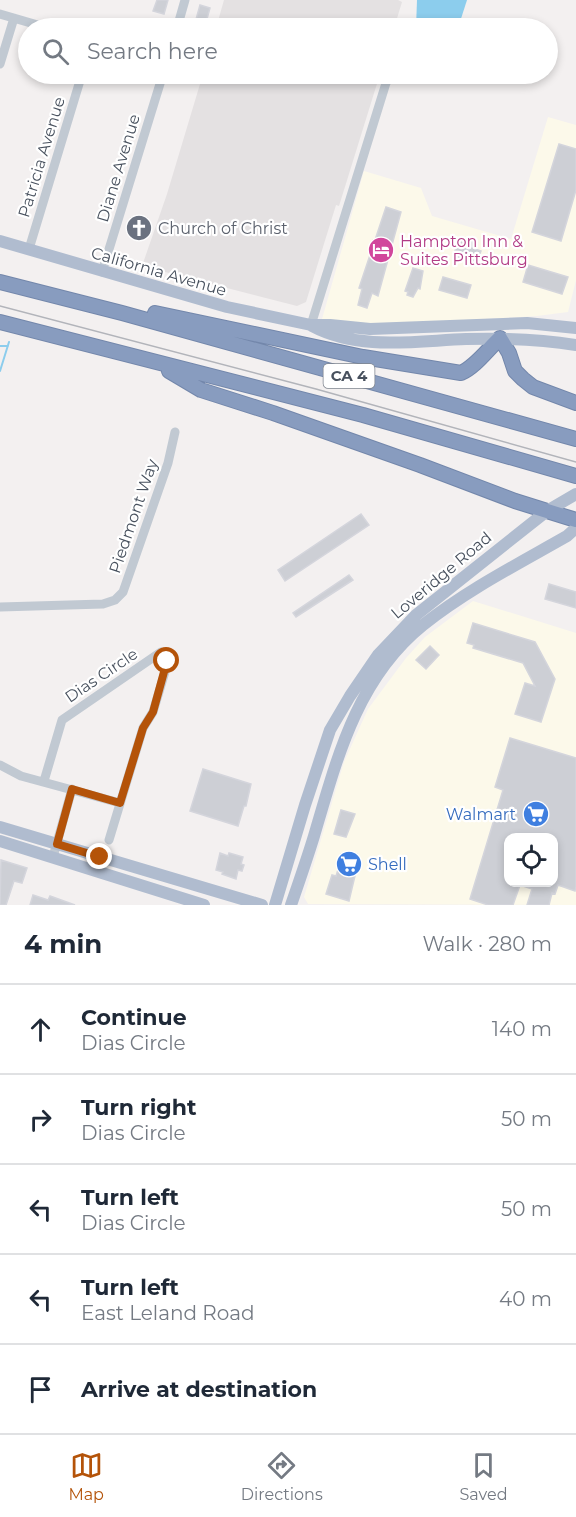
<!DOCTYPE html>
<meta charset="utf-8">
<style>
:root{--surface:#fff;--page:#f2f2f3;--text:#1f2937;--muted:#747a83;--line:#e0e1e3;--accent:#b45309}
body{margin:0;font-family:Montserrat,sans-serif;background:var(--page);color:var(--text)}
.controls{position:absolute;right:18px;bottom:18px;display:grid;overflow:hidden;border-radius:12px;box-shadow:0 3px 9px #0003}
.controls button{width:54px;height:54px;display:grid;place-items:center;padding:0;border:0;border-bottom:2px solid var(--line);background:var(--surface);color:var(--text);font:30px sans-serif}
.stop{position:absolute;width:18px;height:18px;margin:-14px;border:4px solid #b45309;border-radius:50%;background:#fff}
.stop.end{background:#b45309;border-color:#fff;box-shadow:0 2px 6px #0008}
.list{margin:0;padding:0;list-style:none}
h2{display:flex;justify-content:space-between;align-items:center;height:78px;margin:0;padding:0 24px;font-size:26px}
h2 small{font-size:20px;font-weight:400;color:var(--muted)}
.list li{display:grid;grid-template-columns:39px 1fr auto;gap:18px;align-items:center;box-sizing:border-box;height:90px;padding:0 24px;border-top:2px solid var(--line)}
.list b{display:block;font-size:22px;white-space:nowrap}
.list p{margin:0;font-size:20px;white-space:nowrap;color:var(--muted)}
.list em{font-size:20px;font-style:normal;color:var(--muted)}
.icon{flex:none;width:33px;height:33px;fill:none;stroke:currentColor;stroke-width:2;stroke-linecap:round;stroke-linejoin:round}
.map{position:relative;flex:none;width:576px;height:905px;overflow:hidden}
.search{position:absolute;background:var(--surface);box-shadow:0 3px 9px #0003;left:18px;right:18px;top:18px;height:66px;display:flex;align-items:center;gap:15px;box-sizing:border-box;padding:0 21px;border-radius:33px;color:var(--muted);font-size:22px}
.sheet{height:528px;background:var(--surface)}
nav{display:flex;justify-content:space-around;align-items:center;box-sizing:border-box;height:84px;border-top:2px solid var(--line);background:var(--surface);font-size:16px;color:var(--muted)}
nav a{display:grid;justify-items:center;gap:3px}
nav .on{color:var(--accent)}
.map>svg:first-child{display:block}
.commercial{fill:#fcf9ea;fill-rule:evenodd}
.education{fill:#e4e1e2}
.water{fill:#8ccded}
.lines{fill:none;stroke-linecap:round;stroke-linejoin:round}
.stream{stroke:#8ccded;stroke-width:2}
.building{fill:#cdcfd5;stroke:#d4d5dc;stroke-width:1.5;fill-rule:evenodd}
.highway-casing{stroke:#7387ab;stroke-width:16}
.minor{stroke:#c1c9d2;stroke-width:9}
.major{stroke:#b0bccf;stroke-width:12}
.highway{stroke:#889cbf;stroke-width:14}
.tram{stroke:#b2b4ba;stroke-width:1.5}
.route{stroke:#b45309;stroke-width:8}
.labels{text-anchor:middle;stroke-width:4.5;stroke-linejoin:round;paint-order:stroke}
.shield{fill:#fff;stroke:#7f858e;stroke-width:1.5}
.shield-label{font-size:15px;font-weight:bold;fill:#48515e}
.street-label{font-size:16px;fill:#48515e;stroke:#fff}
.worship-label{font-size:16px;fill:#5b616d;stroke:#fff;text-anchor:start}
.hotel-label{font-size:16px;fill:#b23c85;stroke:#fff;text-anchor:start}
.shop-label{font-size:16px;fill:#366cbe;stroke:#fff;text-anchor:end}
</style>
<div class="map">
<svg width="576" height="905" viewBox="0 0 576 905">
<rect width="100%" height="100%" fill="#f3f0f0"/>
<path class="commercial" d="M 548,117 L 576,125 L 576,280 L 568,312 L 537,316 L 369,326 L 322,319 L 364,171 L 421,188 L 432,216 L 511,239 Z
M 473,601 L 576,633 L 576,905 L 308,904 L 304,897 L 344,762 L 368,709 L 406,658 L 425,637 ZM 508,838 L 554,838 L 554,882 L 508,882 Z"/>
<path class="education" d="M 224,0 L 398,0 L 402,2 L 394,28 L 216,28 Z
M 203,74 L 380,74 L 339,206 L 336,205 L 306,302 L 297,306 L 142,266 L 167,194 Z"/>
<path class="water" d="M 417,0 L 467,0 L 458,28 L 416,28 Z"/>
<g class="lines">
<path class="stream" d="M 0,346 L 8,346
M 0,371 L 9,342"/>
</g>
<path class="building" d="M 157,0 L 168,0 L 164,14 L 153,11 Z
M 200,5 L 210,8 L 205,26 L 195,23 Z
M 559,144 L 576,149 L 576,190 L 561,241 L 532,232 Z
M 386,207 L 401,212 L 378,296 L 372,293 L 367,308 L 358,305 L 362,289 L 359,288 Z
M 459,238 L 477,243 L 475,249 L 481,251 L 476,264 L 453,257 Z
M 528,265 L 568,277 L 562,294 L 523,282 Z
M 413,268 L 423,271 L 420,289 L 418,288 L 413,297 L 407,295 L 408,292 L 405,291 Z
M 443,277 L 471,285 L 467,298 L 439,290 Z
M 361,514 L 369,525 L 285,581 L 278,570 Z
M 349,575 L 353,580 L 296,617 L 293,613 Z
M 549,584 L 576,592 L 576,608 L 545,599 Z
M 473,623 L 535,642 L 555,679 L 541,722 L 515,714 L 525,683 L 535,686 L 523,663 L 473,648 L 474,645 L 467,643 Z
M 430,646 L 439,655 L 426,669 L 416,660 Z
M 510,738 L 576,758 L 576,887 L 575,891 L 558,885 L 555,894 L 552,893 L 549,905 L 527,905 L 532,889 L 520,885 L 513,905 L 488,905 L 470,899 L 503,790 L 495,787 ZM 508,837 L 554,837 L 554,882 L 508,882 Z
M 203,769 L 251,784 L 246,806 L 244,806 L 238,826 L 190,811 Z
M 341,810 L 355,814 L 346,837 L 334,834 Z
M 220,853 L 228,856 L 229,853 L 243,857 L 241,864 L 244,865 L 242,871 L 238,870 L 236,879 L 222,874 L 223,872 L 216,870 Z
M 343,854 L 359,859 L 349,901 L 326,894 L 332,875 L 336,876 Z
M 1,860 L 27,868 L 22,883 L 14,881 L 6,905 L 0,905 Z
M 33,895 L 48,900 L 50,896 L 75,905 L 30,905 Z"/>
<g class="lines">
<g class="highway-casing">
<path id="highway" d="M 0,282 L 122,313 L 576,439
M 155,313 L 363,357 L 461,373 C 476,366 487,350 500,338 L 509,353 L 515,371 L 523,379 L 533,387 L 576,403
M 0,322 L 363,415 L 576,476
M 169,371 L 201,390 L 273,413 L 420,465 L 515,501 L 576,520"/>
</g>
<path class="minor" d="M 0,14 L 48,28
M 177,28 L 185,0
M 0,64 L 14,18
M 29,249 L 82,74
M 102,272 L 163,74
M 311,325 L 386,83 L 391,74
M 0,607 L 103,604 L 115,600 L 123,592 L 168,463 L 175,432
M 0,765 L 21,776 L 120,803
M 44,781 L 62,720 L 161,652 L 167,665 L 153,712 L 143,728 L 109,840
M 53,857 L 72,789"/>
<path class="major" d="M 0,241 L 227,307 L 311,325 L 330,325 L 370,329 L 527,323 L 576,328
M 312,326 C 359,351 414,341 466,339 C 503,338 539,339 576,345
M 0,827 L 262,905
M 0,841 L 204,905
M 275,905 L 305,805 L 330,730 L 350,696 L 378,655 L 416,615 L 547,511 L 576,494
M 291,905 C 299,882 307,859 314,836 C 337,758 357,678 423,625 C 467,590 518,564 567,536 L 576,528"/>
<use href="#highway" class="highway"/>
<path class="tram" d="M 0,306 L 316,389 L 576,462"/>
</g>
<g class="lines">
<path class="route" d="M 100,857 L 57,844 L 72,789 L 120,803 L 143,728 L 153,712 L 167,661"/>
</g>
<defs>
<g id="church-disc" transform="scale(1.35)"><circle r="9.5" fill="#6b7280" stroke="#fff"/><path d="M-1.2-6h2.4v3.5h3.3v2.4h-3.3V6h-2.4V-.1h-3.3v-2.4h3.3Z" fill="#fff"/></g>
<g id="hotel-disc" transform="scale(1.35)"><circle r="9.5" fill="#d1479c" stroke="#fff"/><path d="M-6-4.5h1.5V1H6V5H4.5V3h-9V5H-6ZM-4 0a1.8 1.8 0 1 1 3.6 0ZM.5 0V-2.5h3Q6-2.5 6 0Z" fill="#fff"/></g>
<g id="supermarket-disc" transform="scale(1.35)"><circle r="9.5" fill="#3f7fe0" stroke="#fff"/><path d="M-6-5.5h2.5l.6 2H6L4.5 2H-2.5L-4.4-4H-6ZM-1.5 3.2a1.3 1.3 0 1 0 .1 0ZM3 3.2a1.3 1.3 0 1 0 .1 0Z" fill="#fff"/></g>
</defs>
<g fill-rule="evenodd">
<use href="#church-disc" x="139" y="228"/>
<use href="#hotel-disc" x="381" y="250"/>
<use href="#supermarket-disc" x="536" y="814"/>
<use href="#supermarket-disc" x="349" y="864"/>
</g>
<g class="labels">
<rect class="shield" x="323.5" y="364" width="51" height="24" rx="4.5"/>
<g class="shield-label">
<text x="349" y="381">CA 4</text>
</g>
<g class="street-label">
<text transform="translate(41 157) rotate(-73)" y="6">Patricia Avenue</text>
<text transform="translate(118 168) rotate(-73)" y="6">Diane Avenue</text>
<text transform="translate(159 271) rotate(16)" y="6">California Avenue</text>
<text transform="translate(133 516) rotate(-71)" y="6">Piedmont Way</text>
<text transform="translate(441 575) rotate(-40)" y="6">Loveridge Road</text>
<text transform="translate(101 675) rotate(-34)" y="6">Dias Circle</text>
</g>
<g class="worship-label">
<text x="158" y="234">Church of Christ</text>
</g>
<g class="hotel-label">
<text x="400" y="247">Hampton Inn &amp;<tspan x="400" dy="18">Suites Pittsburg</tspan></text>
</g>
<g class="shop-label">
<text x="516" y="820">Walmart</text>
<text x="368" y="870" text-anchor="start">Shell</text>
</g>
</g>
</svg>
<div class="controls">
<button><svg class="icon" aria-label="locate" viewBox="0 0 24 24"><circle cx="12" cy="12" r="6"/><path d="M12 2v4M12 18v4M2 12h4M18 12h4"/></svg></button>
</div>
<div class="stop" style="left:167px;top:661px"></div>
<div class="stop end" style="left:100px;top:857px"></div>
<div class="search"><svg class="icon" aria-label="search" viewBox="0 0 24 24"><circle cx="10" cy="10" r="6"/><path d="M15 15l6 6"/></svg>Search here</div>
</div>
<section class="sheet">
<h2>4 min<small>Walk · 280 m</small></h2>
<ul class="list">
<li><svg class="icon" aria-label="ahead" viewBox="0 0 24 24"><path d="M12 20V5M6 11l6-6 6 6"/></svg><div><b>Continue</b><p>Dias Circle</p></div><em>140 m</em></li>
<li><svg class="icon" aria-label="right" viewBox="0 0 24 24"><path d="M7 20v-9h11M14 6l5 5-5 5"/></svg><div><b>Turn right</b><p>Dias Circle</p></div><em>50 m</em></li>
<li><svg class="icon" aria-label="left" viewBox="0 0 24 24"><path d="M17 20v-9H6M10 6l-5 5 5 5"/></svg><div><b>Turn left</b><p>Dias Circle</p></div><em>50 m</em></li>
<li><svg class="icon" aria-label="left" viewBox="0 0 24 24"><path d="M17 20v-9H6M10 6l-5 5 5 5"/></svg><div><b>Turn left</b><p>East Leland Road</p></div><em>40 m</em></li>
<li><svg class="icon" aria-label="arrive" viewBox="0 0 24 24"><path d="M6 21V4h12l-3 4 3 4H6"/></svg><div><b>Arrive at destination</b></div></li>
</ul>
</section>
<nav>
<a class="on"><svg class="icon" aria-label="map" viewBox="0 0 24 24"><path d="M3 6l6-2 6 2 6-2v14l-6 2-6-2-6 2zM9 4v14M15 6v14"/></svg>Map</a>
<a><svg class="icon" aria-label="directions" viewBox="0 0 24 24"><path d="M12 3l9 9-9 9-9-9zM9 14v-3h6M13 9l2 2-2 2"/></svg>Directions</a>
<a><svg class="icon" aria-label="saved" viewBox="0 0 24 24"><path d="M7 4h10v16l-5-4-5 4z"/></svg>Saved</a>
</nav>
